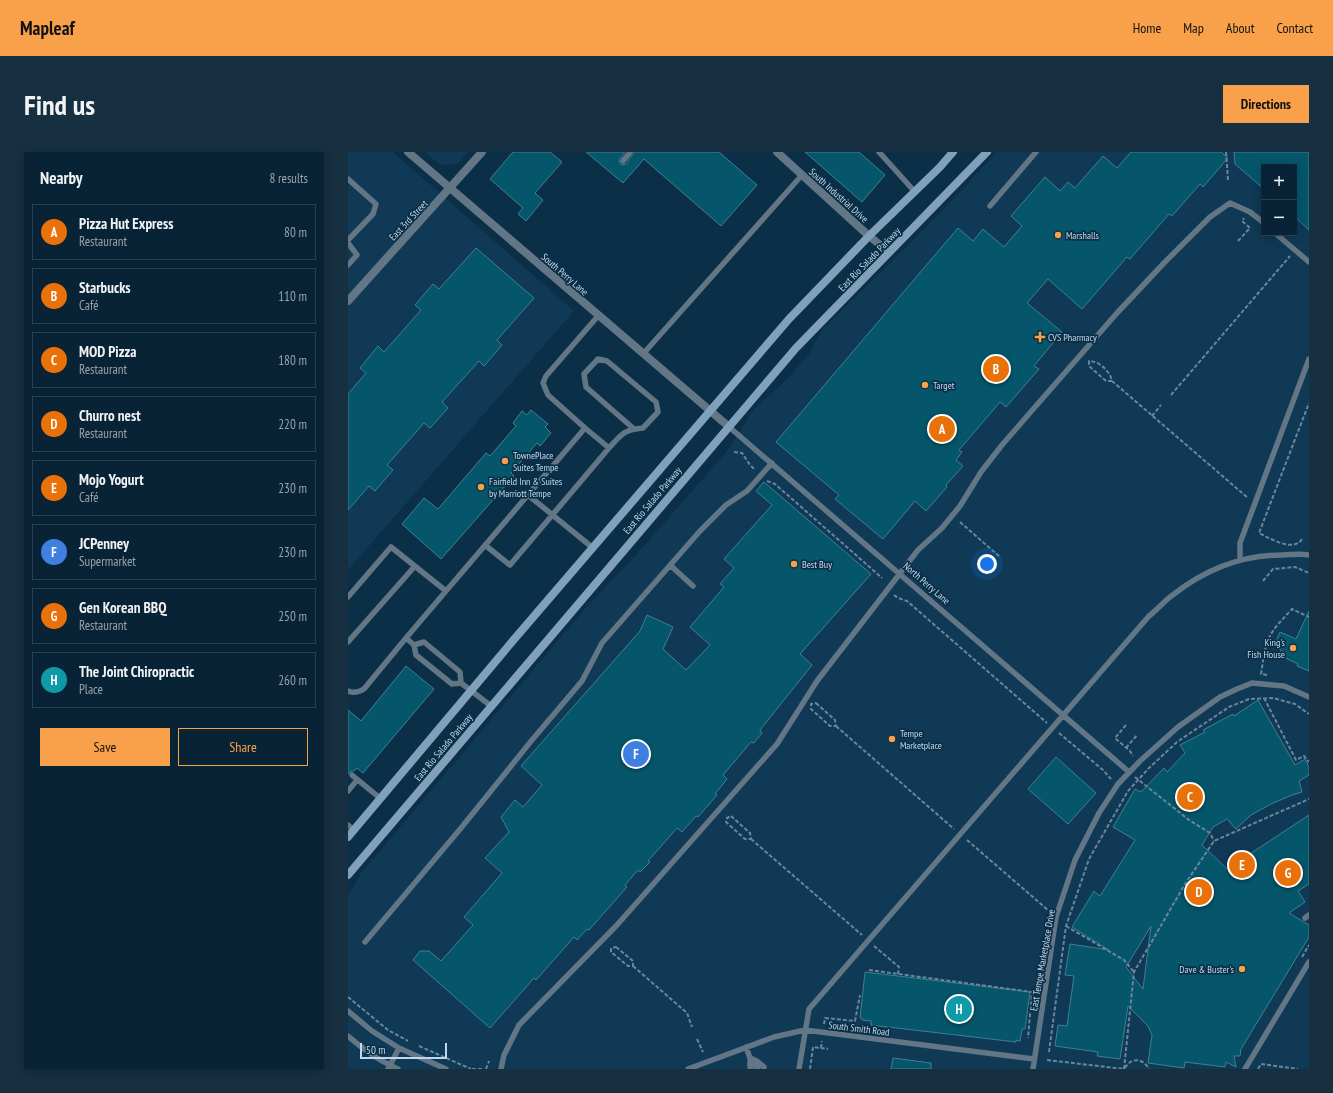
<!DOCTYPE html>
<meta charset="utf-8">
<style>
:root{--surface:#082335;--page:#162f41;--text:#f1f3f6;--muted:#98a4ad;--line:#294050;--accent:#f8a14a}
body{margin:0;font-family:"PT Sans Narrow",sans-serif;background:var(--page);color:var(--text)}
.controls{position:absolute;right:12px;top:12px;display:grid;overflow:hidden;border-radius:0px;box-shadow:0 2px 10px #0003}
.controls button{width:36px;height:36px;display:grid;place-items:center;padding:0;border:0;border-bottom:1px solid var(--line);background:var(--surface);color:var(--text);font:20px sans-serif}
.scale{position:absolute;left:12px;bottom:10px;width:87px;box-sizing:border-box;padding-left:4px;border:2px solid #c1d8ec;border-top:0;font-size:11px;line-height:14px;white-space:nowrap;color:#c1d8ec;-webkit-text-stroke:3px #0b2f47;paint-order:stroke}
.you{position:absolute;left:639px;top:412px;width:14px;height:14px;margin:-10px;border:3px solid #fff;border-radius:50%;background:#1a73e8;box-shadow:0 0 0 6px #1a73e833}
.badge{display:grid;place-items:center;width:26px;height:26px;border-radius:50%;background:var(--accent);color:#fff;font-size:13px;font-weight:700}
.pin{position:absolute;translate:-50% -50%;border:2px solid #fff;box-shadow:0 1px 4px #0006}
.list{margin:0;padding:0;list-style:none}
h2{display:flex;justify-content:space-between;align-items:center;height:52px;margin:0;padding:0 16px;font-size:17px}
h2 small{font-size:13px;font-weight:400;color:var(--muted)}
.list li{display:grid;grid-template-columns:26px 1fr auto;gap:12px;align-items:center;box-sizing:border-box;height:56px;margin:0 8px 8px;padding:0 8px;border:1px solid var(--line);border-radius:0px}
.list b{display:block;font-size:15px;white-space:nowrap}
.list p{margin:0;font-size:13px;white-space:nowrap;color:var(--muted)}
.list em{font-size:13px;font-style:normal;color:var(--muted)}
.actions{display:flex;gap:8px;padding:12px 16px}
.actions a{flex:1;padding:9px 0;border:1px solid var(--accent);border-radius:0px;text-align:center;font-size:14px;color:var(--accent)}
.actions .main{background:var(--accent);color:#111}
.map{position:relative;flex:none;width:961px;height:917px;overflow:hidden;border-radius:0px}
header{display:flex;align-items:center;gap:24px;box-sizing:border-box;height:56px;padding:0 20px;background:var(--accent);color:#111}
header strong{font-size:19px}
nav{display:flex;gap:22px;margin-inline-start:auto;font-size:14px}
.intro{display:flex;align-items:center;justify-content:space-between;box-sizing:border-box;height:96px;padding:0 24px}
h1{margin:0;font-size:28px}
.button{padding:10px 18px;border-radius:0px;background:var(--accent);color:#111;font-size:14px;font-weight:700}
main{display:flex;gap:24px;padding:0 24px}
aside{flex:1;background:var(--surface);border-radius:0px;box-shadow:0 2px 10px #0003}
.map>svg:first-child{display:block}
.built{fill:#0f3955;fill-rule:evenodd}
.building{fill:#05566b;stroke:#3e8095;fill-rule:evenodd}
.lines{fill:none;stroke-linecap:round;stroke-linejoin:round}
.path{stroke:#69869c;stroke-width:2;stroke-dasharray:4 2;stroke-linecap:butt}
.service{stroke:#637686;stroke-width:5.5}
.minor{stroke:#637686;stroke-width:8}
.secondary{stroke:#81a0b9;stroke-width:8}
.poi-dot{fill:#f8a14a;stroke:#0b2f47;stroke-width:1.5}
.labels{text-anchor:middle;stroke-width:3.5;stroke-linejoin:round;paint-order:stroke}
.street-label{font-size:10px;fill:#c1d8ec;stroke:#0b2f47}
.poi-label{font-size:10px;fill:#c1d8ec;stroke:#0b2f47;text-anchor:start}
</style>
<header>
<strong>Mapleaf</strong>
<nav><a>Home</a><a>Map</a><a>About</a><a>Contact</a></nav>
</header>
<div class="intro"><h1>Find us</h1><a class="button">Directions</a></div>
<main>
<aside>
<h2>Nearby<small>8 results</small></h2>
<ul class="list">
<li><span class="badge" style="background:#e8710a">A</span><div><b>Pizza Hut Express</b><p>Restaurant</p></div><em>80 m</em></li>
<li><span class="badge" style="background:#e8710a">B</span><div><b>Starbucks</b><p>Café</p></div><em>110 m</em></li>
<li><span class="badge" style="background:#e8710a">C</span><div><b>MOD Pizza</b><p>Restaurant</p></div><em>180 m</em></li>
<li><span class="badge" style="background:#e8710a">D</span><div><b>Churro nest</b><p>Restaurant</p></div><em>220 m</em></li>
<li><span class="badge" style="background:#e8710a">E</span><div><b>Mojo Yogurt</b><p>Café</p></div><em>230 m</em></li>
<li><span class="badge" style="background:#3f7fe0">F</span><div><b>JCPenney</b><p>Supermarket</p></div><em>230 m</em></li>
<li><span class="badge" style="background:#e8710a">G</span><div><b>Gen Korean BBQ</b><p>Restaurant</p></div><em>250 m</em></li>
<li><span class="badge" style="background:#0f9aa8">H</span><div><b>The Joint Chiropractic</b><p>Place</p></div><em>260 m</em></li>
</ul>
<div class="actions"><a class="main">Save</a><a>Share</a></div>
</aside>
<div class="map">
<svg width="961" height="917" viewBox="0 0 961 917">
<rect width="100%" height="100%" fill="#0b2f47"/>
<path class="built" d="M 0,0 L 45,0 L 226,159 L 0,418 Z
M 77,0 L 120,0 L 110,12 L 92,13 Z
M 648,0 L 961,0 L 961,917 L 0,917 L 0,744 L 13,721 L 240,453 L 289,402 L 379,299 L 406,257 L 438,228 L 461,202 L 474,178 L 580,73 L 616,36 ZM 916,15 L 946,15 L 946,81 L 916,81 Z"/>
<path class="building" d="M 165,0 L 202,0 L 214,10 L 187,41 L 195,48 L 178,69 L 170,62 L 175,56 L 142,27 Z
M 238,0 L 277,0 L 271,8 L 272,12 L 275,13 L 278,12 L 286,0 L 371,0 L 409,33 L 373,74 L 296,7 L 275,31 Z
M 457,0 L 511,0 L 537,23 L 514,50 Z
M 783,0 L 873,0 L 880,6 L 855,35 L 852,32 L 824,64 L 821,62 L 782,107 L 779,105 L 734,157 L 700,127 L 679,151 L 714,180 L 686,214 L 691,217 L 658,255 L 652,250 L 611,298 L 614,300 L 608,308 L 615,314 L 598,333 L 599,335 L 578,359 L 567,349 L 535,387 L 487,347 L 491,343 L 428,290 L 610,76 L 625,89 L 635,77 L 656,95 L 674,74 L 663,64 L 697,25 L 712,39 L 720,30 L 727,36 L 755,4 L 769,16 Z
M 886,0 L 961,0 L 961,78 L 946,64 L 946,15 L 916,15 L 916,37 L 887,12 Z
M 128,96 L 186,146 L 149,188 L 154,193 L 136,214 L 131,209 L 94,250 L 100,256 L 82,276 L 76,271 L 39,313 L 45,318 L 27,339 L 21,334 L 0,358 L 0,242 L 18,221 L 12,216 L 30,194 L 36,200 L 73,158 L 67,153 L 85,132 L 91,137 Z
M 183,258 L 200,272 L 197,275 L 203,281 L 192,294 L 189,291 L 163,321 L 166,324 L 93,407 L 54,372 L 76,346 L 90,357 L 138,301 L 142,304 L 168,274 L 165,271 L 174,259 L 179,263 Z
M 416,330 L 523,422 L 452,502 L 464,513 L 412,578 L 414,581 L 406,591 L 403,590 L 375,623 L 379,627 L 367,642 L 369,643 L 350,665 L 348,664 L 334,680 L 329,676 L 300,709 L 302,710 L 292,720 L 290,718 L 277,733 L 279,735 L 241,778 L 239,777 L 229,788 L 226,785 L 188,828 L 186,826 L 142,876 L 65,808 L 72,799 L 81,799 L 93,809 L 125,773 L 116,765 L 154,721 L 137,706 L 161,680 L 153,665 L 167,648 L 175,655 L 194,633 L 173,614 L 292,479 L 299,463 L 325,475 L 315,497 L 338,518 L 362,493 L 342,475 L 376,435 L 372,432 L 386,416 L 376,407 L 424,353 L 408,339 Z
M 961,459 L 961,519 L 949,514 L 950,512 L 931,503 L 933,498 L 926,494 L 932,480 L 948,487 Z
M 58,514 L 86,537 L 15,621 L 9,616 L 6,619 L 3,619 L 0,622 L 0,558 L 13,569 Z
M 910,548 L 947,613 L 957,607 L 961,615 L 961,623 L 951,629 L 954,640 L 944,643 L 923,652 L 903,663 L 888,677 L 879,667 L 865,675 L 854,693 L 879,717 L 961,663 L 961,732 L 950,739 L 957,750 L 941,761 L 961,773 L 961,785 L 893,897 L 892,904 L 886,904 L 888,915 L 878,910 L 877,915 L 837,910 L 836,916 L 800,911 L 804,883 L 800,874 L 780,854 L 772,907 L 749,904 L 750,900 L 707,894 L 710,873 L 719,874 L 726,824 L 717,823 L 722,792 L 761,798 L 724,775 L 746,739 L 752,744 L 787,688 L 765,675 L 787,637 L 793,640 L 816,616 L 819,620 L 837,601 L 832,593 L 857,580 L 855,578 L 885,562 L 886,564 ZM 803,774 L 795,837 L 778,815 Z
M 708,605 L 748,641 L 720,672 L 680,637 Z
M 517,820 L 682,840 L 677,877 L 674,877 L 672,889 L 668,888 L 668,890 L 523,873 L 523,869 L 514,868 L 514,866 L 512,866 Z
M 545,906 L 583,911 L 583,917 L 543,917 Z"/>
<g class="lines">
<path class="path" d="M 878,0 L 880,28
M 890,89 L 902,76 L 894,69 L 896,66
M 764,229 L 758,229 L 741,214 L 741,209 C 751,209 762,219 764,229 L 900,346
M 823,243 L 942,104
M 804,264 L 813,253
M 386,300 L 394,301 L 402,313 L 407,318
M 419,329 L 427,332 L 534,426
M 612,370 L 652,405
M 954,387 C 946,401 921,386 911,381 L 961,251
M 915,429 L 925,417 L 947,415 L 961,421
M 546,443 L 550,446 L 559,449 L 699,571
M 919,523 L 913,522 C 915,511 916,498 920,488 C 925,476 935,467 944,457 L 961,465
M 916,546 L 948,608 L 956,604 L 961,610
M 468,551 L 487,568 L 488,574 L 482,574 L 463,557 L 463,552 Z
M 778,573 L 767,586 L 782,599 L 785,604
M 488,574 L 606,677
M 711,581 L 755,618 L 763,627
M 778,596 L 789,583
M 787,625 L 841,668 L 862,681 L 866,689
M 383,664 L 402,681 L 403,687 L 397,687 L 378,670 L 379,666 Z
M 403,687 L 514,783
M 619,688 L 701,759
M 718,774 L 769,804 L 776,808 L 786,820
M 526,794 L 551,815 L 550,822
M 268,795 L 285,809 L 285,814 L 280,814 L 263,800 L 263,796 Z
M 954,805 L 961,793
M 285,814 L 339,861 L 344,875
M 521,818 L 684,840 L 680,886
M 0,845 L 40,878 L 60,889
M 476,872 L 477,866 L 507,869 L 512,843
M 349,887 L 355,900
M 71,894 L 123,917
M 473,896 L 474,889
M 701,900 L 718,774 L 741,707 L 780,639 L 801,616 L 829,590 L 881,555 L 901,547 L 925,546 L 947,552 L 961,562
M 699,908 L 776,917
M 777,916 C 783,905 795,906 801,917
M 124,917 L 135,917
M 138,917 L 141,909
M 462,917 L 465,895 L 480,897
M 776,917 L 786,820 L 837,732 L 866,689 L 961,647
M 910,917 L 913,912 L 950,917"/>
<path class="service" d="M 531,0 L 567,40
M 275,9 L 282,0
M 0,27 L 28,52 L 25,62 L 0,88
M 642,54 L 688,0
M 927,81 L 961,110
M 0,91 L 9,103 L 0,113
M 295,202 L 454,23
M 380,274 L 781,620
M 261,296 C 274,282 275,278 295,276 L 310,260 L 308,250 L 259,209 L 250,207 L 236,222 L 238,235 L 286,277
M 180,343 L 245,396
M 137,393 L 162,413 L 261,296 L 237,276
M 892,408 L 892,391 L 961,207
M 322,413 L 345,434
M 0,445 L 43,395 L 98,439 L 237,276 L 200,243 L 195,231 L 198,224 L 250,164
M 58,486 L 98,439
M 0,490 L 67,414
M 113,531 L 104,532 L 68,503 L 66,493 L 76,490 L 112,520 L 113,531 L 143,554
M 0,539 C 6,542 11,540 16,537 L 58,486 L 66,493
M 4,623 L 32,646
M 0,639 L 9,628
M 0,673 L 6,678
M 957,766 L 961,763
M 17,790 L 113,676 L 184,588 L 234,529 L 254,491 L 352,379 L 378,353 L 399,339 L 424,311
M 0,859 L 24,879 L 51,896 L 98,917
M 0,884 C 15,897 32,909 50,917
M 398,895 L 402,906 L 410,917
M 40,917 L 51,896
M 153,917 L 156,903 L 171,873 L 269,773 L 429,592 L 469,529 L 570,398 L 594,376 L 612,354 L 633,320 L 654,293 L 769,161 L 816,111 L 862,65 L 882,51 L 902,60 L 916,71
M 340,917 L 426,885 L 457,878 L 686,907
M 403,917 L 402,915 L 402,906 L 409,909 L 416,915
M 451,917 L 461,857 L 801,464 C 810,457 817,448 826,442 C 857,418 894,403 934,403 C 942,403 952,401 961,403
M 685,917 L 708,765 L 727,708 L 751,661 L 770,632 L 792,609 L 830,575 L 872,545 L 889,537 L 904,531 L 936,534 L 961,545
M 897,917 L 961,810"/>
<path class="minor" d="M 60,0 L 380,274
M 429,0 L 521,84 L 541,100
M 0,149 L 134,0"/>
<path class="secondary" d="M 0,685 L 163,491 L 441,167 L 521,84 L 592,15 L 605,0
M 0,723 L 448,196 L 639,0"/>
</g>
<g class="poi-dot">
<circle cx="710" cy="83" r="4"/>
<path d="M690 179h4v4h4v4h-4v4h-4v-4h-4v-4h4z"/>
<circle cx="577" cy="233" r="4"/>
<circle cx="157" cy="309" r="4"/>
<circle cx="133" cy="335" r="4"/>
<circle cx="446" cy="412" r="4"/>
<circle cx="945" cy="496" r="4"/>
<circle cx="544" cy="587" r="4"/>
<circle cx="894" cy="817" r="4"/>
</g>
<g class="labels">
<g class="street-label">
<text transform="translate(491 43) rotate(42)" y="4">South Industrial Drive</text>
<text transform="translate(60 68) rotate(-47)" y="4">East 3rd Street</text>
<text transform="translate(521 107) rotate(-46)" y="4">East Rio Salado Parkway</text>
<text transform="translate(217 122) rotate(41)" y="4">South Perry Lane</text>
<text transform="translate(304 348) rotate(-50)" y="4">East Rio Salado Parkway</text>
<text transform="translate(579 431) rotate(41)" y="4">North Perry Lane</text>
<text transform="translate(95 595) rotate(-50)" y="4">East Rio Salado Parkway</text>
<text transform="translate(694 808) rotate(-80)" y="4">East Tempe Marketplace Drive</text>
<text transform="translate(511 876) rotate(7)" y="4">South Smith Road</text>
</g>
<g class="poi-label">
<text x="718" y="87">Marshalls</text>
<text x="700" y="189">CVS Pharmacy</text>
<text x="585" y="237">Target</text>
<text x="165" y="307">TownePlace<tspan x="165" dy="12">Suites Tempe</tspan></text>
<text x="141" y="333">Fairfield Inn &amp; Suites<tspan x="141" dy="12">by Marriott Tempe</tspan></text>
<text x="454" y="416">Best Buy</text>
<text x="937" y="494" text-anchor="end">King's<tspan x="937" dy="12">Fish House</tspan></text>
<text x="552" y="585">Tempe<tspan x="552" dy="12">Marketplace</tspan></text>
<text x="886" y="821" text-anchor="end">Dave &amp; Buster's</text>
</g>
</g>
</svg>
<div class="controls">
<button>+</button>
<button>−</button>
</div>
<div class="scale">50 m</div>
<div class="you"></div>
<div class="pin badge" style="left:594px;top:277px;background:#e8710a">A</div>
<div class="pin badge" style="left:648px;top:217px;background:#e8710a">B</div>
<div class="pin badge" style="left:842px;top:645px;background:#e8710a">C</div>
<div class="pin badge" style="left:851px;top:740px;background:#e8710a">D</div>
<div class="pin badge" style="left:894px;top:713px;background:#e8710a">E</div>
<div class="pin badge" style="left:288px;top:602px;background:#3f7fe0">F</div>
<div class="pin badge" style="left:940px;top:721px;background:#e8710a">G</div>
<div class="pin badge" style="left:611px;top:857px;background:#0f9aa8">H</div>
</div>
</main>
